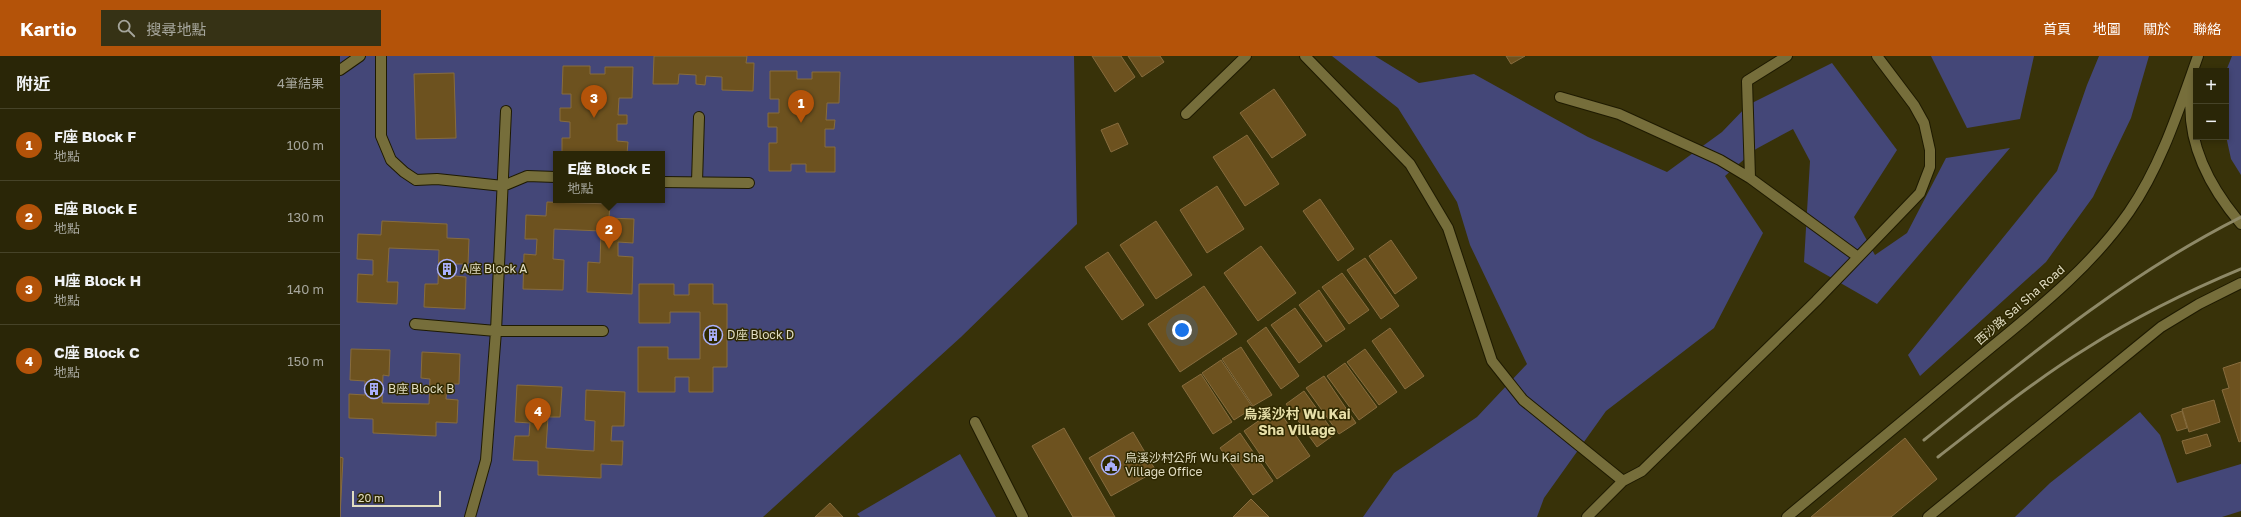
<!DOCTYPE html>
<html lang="zh-TW">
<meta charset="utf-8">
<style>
:root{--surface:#2a2607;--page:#363215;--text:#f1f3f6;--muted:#a5a59b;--line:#464328;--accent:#b45309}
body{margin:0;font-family:"Golos Text","Noto Sans TC",sans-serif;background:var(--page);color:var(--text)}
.controls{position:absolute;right:12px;top:12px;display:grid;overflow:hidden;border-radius:0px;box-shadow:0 2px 6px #0003}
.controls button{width:36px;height:36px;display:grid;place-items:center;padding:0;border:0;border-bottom:1px solid var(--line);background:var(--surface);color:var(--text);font:20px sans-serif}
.scale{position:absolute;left:12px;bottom:10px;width:89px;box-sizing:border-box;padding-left:4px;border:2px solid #e0dcc1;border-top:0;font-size:11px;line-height:14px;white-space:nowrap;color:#e0dcc1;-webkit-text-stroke:3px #2e2800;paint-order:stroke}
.you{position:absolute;left:842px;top:274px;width:14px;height:14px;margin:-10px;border:3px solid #fff;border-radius:50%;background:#1a73e8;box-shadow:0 0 0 6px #1a73e833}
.badge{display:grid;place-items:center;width:26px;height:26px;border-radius:50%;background:var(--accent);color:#fff;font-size:13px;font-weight:700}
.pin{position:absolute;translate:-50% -33px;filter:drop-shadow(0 1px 2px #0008)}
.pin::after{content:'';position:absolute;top:21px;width:14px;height:12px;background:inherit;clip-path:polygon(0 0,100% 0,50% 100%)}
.popup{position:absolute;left:213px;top:95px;width:112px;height:52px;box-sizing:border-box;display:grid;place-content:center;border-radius:0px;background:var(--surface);filter:drop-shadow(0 1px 3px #0005);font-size:13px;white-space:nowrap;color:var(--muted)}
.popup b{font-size:15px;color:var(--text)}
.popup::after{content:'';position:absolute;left:50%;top:100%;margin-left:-8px;border:8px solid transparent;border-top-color:var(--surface)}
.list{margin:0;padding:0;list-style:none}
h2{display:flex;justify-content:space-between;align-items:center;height:52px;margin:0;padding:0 16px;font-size:17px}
h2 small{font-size:13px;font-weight:400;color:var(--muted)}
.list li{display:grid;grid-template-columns:26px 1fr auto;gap:12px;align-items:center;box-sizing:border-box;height:72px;padding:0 16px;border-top:1px solid var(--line)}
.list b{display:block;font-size:15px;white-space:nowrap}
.list p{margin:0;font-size:13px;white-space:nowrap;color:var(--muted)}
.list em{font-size:13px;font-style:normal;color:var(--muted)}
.icon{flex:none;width:22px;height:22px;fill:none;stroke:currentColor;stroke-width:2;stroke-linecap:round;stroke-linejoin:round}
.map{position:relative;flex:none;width:1901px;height:461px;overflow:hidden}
header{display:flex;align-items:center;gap:24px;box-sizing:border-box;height:56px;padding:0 20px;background:var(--accent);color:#fff}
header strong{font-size:19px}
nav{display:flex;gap:22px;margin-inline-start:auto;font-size:14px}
.search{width:280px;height:36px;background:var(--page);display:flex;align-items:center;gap:10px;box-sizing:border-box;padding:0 14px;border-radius:0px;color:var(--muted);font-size:15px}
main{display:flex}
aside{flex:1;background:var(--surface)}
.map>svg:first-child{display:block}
.green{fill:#444778;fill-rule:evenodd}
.building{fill:#6d521f;stroke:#876c3e}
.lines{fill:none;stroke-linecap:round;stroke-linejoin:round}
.lane-casing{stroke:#1e1a01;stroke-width:12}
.street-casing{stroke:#1e1a01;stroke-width:12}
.secondary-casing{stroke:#1e1a01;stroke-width:12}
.lane{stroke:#766e3b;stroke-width:10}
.street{stroke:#766e3b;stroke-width:10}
.secondary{stroke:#766e3b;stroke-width:10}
.rail{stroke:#8e8967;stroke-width:3}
.labels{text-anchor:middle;stroke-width:3;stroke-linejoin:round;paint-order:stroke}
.poi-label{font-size:12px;fill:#e0dcc1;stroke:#2e2800;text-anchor:start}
.street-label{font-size:12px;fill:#e0dcc1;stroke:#2e2800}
.quarter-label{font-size:14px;font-weight:bold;fill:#e7dfa8;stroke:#2e2800}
</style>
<header>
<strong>Kartio</strong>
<div class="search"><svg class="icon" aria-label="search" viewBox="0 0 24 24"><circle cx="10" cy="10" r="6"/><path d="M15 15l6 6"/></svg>搜尋地點</div>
<nav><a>首頁</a><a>地圖</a><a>關於</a><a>聯絡</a></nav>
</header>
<main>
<aside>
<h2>附近<small>4筆結果</small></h2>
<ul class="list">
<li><span class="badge">1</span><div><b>F座 Block F</b><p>地點</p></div><em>100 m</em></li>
<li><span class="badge">2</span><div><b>E座 Block E</b><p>地點</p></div><em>130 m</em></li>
<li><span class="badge">3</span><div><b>H座 Block H</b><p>地點</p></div><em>140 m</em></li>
<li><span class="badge">4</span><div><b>C座 Block C</b><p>地點</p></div><em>150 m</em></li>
</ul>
</aside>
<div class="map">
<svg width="1901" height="461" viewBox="0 0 1901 461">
<rect width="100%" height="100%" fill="#383209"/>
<path class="green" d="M 0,0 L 734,0 L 737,168 L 621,281 L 423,461 L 0,461 ZM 216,98 L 322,98 L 322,144 L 216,144 Z
M 992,0 L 1035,0 L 1079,27 L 1134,18 L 1248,81 L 1327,116 L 1382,76 L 1408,49 L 1492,7 L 1557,94 L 1514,161 L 1535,199 L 1567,177 L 1606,102 L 1670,92 L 1537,248 L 1464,206 L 1470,105 L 1453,73 L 1416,93 L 1385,120 L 1423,177 L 1374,272 L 1266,355 L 1204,442 L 1197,461 L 1023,461 L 1054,417 L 1137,361 L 1187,308 L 1130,189 L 1117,146 L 1058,52 Z
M 1591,0 L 1694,0 L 1680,63 L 1627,72 Z
M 1759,0 L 1809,0 L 1791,62 L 1753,141 L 1706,206 L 1580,320 L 1568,299 L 1717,115 L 1747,29 Z
M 1892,0 L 1901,0 L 1901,119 L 1891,103 L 1886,80 L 1886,15 Z
M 1800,356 L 1820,379 L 1837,427 L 1901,408 L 1901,455 L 1882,461 L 1675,461 L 1710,427 Z
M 620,398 L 656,461 L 520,461 L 517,458 Z"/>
<path class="building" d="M 314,0 L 407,0 L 406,7 L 414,7 L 413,35 L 382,34 L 382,21 L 366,20 L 365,29 L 356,28 L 356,19 L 339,18 L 338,28 L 313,28 Z
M 752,0 L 781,0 L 795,21 L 775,36 Z
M 788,0 L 820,0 L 824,6 L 802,21 Z
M 1166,0 L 1185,0 L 1171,8 Z
M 223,10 L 250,10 L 250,18 L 265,18 L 265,11 L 293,11 L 292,42 L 279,42 L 278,59 L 287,59 L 287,68 L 277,68 L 277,85 L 288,86 L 287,98 L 222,98 L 222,82 L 230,82 L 230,66 L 220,65 L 220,52 L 231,52 L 231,38 L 222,38 Z
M 430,15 L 457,15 L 457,23 L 472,23 L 472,16 L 500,16 L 499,47 L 487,47 L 486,64 L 495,64 L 494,73 L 485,73 L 485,91 L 495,91 L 495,116 L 466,116 L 466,108 L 451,108 L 451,115 L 429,115 L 429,87 L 437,87 L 437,71 L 428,71 L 428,57 L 439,57 L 439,43 L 430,43 Z
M 114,17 L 116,82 L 76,83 L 74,18 Z
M 934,33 L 966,79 L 932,102 L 900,57 Z
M 778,67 L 788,88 L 771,96 L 761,74 Z
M 907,79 L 939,128 L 905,150 L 873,101 Z
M 877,130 L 904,173 L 867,197 L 840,154 Z
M 980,143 L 1014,193 L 998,205 L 963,155 Z
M 207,146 L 270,148 L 269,162 L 294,163 L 293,187 L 278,186 L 278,200 L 293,201 L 292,238 L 247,236 L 248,206 L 260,207 L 261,175 L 214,173 L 213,203 L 224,204 L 223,234 L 183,233 L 184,198 L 196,199 L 197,183 L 185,183 L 186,159 L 206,160 Z
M 42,165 L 107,168 L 107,182 L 129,183 L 128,208 L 115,208 L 115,220 L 126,221 L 125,253 L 84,251 L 85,228 L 98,228 L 99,194 L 49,192 L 47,226 L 58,226 L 57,248 L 17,246 L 18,218 L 33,219 L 33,204 L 17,203 L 18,178 L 41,179 Z
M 816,165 L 852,219 L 816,243 L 780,189 Z
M 1051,184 L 1077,222 L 1055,238 L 1029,200 Z
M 921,190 L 956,237 L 918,265 L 884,217 Z
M 768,196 L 804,249 L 782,264 L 745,211 Z
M 1025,202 L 1059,250 L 1041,263 L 1007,214 Z
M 1002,217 L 1029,254 L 1009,268 L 982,231 Z
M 299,228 L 334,228 L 334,239 L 349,239 L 349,228 L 373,228 L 373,248 L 387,248 L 387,311 L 373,311 L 373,336 L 349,336 L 349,321 L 335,321 L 335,336 L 298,336 L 298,291 L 328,291 L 328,303 L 360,303 L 360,256 L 330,256 L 330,267 L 299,267 Z
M 864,230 L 897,278 L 840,316 L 808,268 Z
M 979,234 L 1005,273 L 986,286 L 959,249 Z
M 955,252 L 982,290 L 959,307 L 931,269 Z
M 926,271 L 959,320 L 941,333 L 907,285 Z
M 1050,272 L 1084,320 L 1065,333 L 1032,285 Z
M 901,291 L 932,339 L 913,350 L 882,303 Z
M 11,293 L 50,294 L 49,320 L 43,319 L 42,347 L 89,348 L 90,323 L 81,322 L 82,296 L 120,298 L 119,328 L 107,328 L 106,343 L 118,344 L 117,367 L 96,366 L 96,380 L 33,377 L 33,363 L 9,362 L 9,338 L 25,339 L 25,325 L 10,324 Z
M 1025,293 L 1057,336 L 1039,349 L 1007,306 Z
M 881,304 L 913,352 L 894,364 L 862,317 Z
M 1901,306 L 1901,385 L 1899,386 L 1882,334 L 1889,332 L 1883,312 Z
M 1005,307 L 1037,351 L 1019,364 L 987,320 Z
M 861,318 L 892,366 L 873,378 L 842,330 Z
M 984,320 L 1016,367 L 999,378 L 966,332 Z
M 177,329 L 222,331 L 220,361 L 208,361 L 206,392 L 254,395 L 255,365 L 245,364 L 246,334 L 285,336 L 284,370 L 272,370 L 271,385 L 283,385 L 282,409 L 261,408 L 261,422 L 198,419 L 198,405 L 173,404 L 175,380 L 189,380 L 190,367 L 175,366 Z
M 964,335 L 995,378 L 977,391 L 946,348 Z
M 1874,344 L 1880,366 L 1849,376 L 1842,353 Z
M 937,352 L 970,400 L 937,423 L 904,375 Z
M 1842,355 L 1847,372 L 1837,375 L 1831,359 Z
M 724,372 L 775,461 L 733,461 L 692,390 Z
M 793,376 L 816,415 L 771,440 L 749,402 Z
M 900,377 L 933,425 L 913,439 L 880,392 Z
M 1867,378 L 1871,390 L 1846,398 L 1842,385 Z
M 1565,382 L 1597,423 L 1551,461 L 1471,461 Z
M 0,401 L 3,402 L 0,461 Z
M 911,443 L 929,461 L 893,461 Z
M 490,447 L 503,461 L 475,461 Z"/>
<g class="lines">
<g class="lane-casing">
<path id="lane" d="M 41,0 L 41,80 L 51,104 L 64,116 L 76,124 L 97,123 L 163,130 L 187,120 L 216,121
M 0,14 L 20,0
M 322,126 L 409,127
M 357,126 L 359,61
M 75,268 L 156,275 L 263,275
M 130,461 L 146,404 L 156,275 L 166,55"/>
</g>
<g class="street-casing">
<path id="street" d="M 965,0 L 1070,108 L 1108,172 L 1152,305 L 1183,344 L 1283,425
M 1220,41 L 1279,58 L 1380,104 L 1410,122 L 1518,201
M 846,58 L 906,0
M 1410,122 L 1407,25 L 1447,0
M 635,366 L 683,461
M 1247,461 L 1283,425 L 1302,415 L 1476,245 L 1580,137 L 1590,111 L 1590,94 L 1584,67 L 1574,49 L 1537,0"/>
</g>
<g class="secondary-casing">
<path id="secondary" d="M 1853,24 C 1842,78 1867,128 1901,168
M 1447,461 C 1511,408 1574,356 1637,303 C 1691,258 1748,215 1789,156 C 1821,110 1839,53 1858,0
M 1588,461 L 1821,271 L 1859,248 L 1901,227"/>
</g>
<use href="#lane" class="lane"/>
<use href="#street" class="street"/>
<use href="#secondary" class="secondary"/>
<path class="rail" d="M 1584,384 C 1685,303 1784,220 1901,161
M 1598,401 C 1647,363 1695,324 1747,292 C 1796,261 1848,235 1901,213"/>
</g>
<defs>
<g id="building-ring" transform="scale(1)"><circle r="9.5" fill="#2e2800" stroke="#aab0fb" stroke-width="1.5"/><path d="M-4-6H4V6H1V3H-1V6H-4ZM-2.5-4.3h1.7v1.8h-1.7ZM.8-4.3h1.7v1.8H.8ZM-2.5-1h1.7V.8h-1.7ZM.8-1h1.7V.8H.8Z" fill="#aab0fb"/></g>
<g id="civic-ring" transform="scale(1)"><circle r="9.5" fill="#2e2800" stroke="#aab0fb" stroke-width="1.5"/><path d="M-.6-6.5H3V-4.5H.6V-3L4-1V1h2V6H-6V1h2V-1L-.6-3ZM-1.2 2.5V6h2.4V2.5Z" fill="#aab0fb"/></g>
</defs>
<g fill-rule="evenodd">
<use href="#building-ring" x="107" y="213"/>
<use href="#building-ring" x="373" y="279"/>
<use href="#building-ring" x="34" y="333"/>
<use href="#civic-ring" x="771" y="409"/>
</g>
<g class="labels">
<g class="poi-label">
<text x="121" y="217">A座 Block A</text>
<text x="387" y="283">D座 Block D</text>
<text x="48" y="337">B座 Block B</text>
<text x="785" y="406">烏溪沙村公所 Wu Kai Sha<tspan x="785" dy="14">Village Office</tspan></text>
</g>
<g class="street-label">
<text transform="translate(1680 249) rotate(-41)" y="4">西沙路 Sai Sha Road</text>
</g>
<g class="quarter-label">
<text x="957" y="363">烏溪沙村 Wu Kai<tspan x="957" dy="16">Sha Village</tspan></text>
</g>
</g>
</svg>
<div class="controls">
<button>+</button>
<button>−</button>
</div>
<div class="scale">20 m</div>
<div class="you"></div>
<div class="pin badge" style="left:461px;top:67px">1</div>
<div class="pin badge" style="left:269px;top:193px">2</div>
<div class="popup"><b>E座 Block E</b>地點</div>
<div class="pin badge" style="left:254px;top:62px">3</div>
<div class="pin badge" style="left:198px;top:375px">4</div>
</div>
</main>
